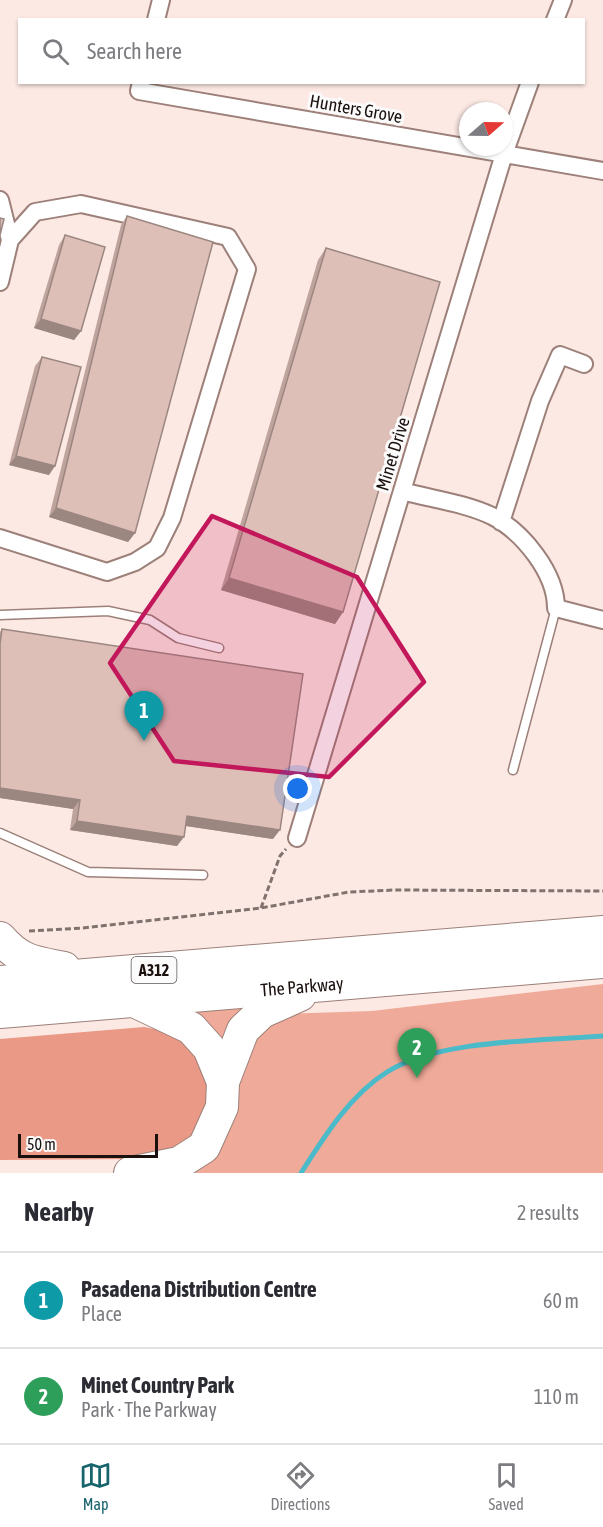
<!DOCTYPE html>
<meta charset="utf-8">
<style>
:root{--surface:#fff;--page:#f2f2f3;--text:#2b2b33;--muted:#7c7c81;--line:#e1e1e2;--accent:#17646d}
body{margin:0;font-family:"Asap Condensed",sans-serif;background:var(--page);color:var(--text)}
.compass{position:absolute;left:459px;top:102px;width:54px;height:54px;border-radius:50%;background:var(--surface);box-shadow:0 2px 4px #0004;rotate:70deg}
.scale{position:absolute;left:18px;bottom:15px;width:140px;box-sizing:border-box;padding-left:6px;border:3px solid #1a100e;border-top:0;font-size:16px;line-height:21px;white-space:nowrap;color:#1a100e;-webkit-text-stroke:4px #fbfbfb;paint-order:stroke}
.you{position:absolute;left:298px;top:789px;width:21px;height:21px;margin:-15px;border:4px solid #fff;border-radius:50%;background:#1a73e8;box-shadow:0 0 0 9px #1a73e833}
.badge{display:grid;place-items:center;width:39px;height:39px;border-radius:50%;background:var(--accent);color:#fff;font-size:20px;font-weight:700}
.pin{position:absolute;translate:-50% -50px;filter:drop-shadow(0 2px 3px #0008)}
.pin::after{content:'';position:absolute;top:32px;width:21px;height:18px;background:inherit;clip-path:polygon(0 0,100% 0,50% 100%)}
.list{margin:0;padding:0;list-style:none}
h2{display:flex;justify-content:space-between;align-items:center;height:78px;margin:0;padding:0 24px;font-size:26px}
h2 small{font-size:20px;font-weight:400;color:var(--muted)}
.list li{display:grid;grid-template-columns:39px 1fr auto;gap:18px;align-items:center;box-sizing:border-box;height:96px;padding:0 24px;border-top:2px solid var(--line)}
.list b{display:block;font-size:22px;white-space:nowrap}
.list p{margin:0;font-size:20px;white-space:nowrap;color:var(--muted)}
.list em{font-size:20px;font-style:normal;color:var(--muted)}
.icon{flex:none;width:33px;height:33px;fill:none;stroke:currentColor;stroke-width:2;stroke-linecap:round;stroke-linejoin:round}
.map{position:relative;flex:none;width:603px;height:1173px;overflow:hidden}
.search{position:absolute;background:var(--surface);box-shadow:0 2px 4px #0004;left:18px;right:18px;top:18px;height:66px;display:flex;align-items:center;gap:15px;box-sizing:border-box;padding:0 21px;border-radius:0px;color:var(--muted);font-size:22px}
.sheet{height:270px;background:var(--surface)}
nav{display:flex;justify-content:space-around;align-items:center;box-sizing:border-box;height:84px;border-top:2px solid var(--line);background:var(--surface);font-size:16px;color:var(--muted)}
nav a{display:grid;justify-items:center;gap:3px}
nav .on{color:var(--accent)}
.map>svg:first-child{display:block}
.green{fill:#f0aa99}
.forest{fill:#e99985}
.lines{fill:none;stroke-linecap:round;stroke-linejoin:round}
.stream{stroke:#4bbac9;stroke-width:5}
.lane-casing{stroke:#9c8079;stroke-width:11}
.street-casing{stroke:#9c8079;stroke-width:20}
.highway-casing{stroke:#9c8079;stroke-width:34}
.path{stroke:#80726f;stroke-width:3;stroke-dasharray:6 3;stroke-linecap:butt}
.lane{stroke:#fff;stroke-width:8}
.street{stroke:#fff;stroke-width:16}
.highway{stroke:#fff;stroke-width:32}
.wall{fill:#bfa49d}
.shaded-wall{fill:#9b8680}
.building{fill:#debfb7;stroke:#9b8680;stroke-width:1.5}
.marked{fill:#c2185b;fill-opacity:0.2;stroke:#c2185b;stroke-width:4.5;stroke-linejoin:round}
.labels{text-anchor:middle;stroke-width:6;stroke-linejoin:round;paint-order:stroke}
.shield{fill:#fbfbfb;stroke:#5e5655;stroke-width:1.5}
.shield-label{font-size:16px;font-weight:bold;fill:#1a100e}
.street-label{font-size:18px;fill:#1a100e;stroke:#fbfbfb}
</style>
<div class="map">
<svg width="603" height="1173" viewBox="0 0 603 1173">
<rect width="100%" height="100%" fill="#fce9e4"/>
<path class="green" d="M 603,984 L 603,1173 L 180,1173 L 237,1054 L 281,1014 L 372,1011 Z
M 261,1001 L 223,1056 L 174,1008 Z"/>
<path class="forest" d="M 144,1027 L 171,1032 L 193,1049 L 208,1084 L 208,1102 L 195,1133 L 179,1148 L 138,1159 L 0,1160 L 0,1039 Z"/>
<g class="lines">
<path class="stream" d="M 301,1173 C 324,1137 350,1095 387,1072 C 440,1039 540,1041 603,1036"/>
<g class="lane-casing">
<path id="lane" d="M 0,615 L 108,611 L 150,620 L 178,638 L 219,648
M 513,770 L 556,608
M 0,833 L 88,872 L 203,875"/>
</g>
<g class="street-casing">
<path id="street" d="M 156,20 L 161,0
M 555,20 L 563,0
M 141,82 L 139,91 L 603,171
M 0,200 L 10,240 L 0,282
M 402,491 C 431,499 465,503 492,516 C 523,532 556,573 556,608 L 603,620
M 501,522 L 540,401 L 560,355 L 584,364
M 0,538 L 107,572 L 135,562 L 157,548 L 172,518 L 247,269 L 228,237 L 81,204 L 35,212 L 10,240
M 297,838 L 504,154 L 530,82"/>
</g>
<g class="highway-casing">
<g id="highway">
<path d="M 0,938 C 21,962 34,962 64,968"/>
<path d="M 0,982 L 603,932"/>
<path d="M 136,1002 L 191,1028 L 209,1048 L 223,1082"/>
<path id="s1" d="M 0,1012 L 603,962"/>
<path d="M 130,1173 L 179,1163 L 204,1147 L 222,1107 L 223,1082 L 243,1030 L 262,1012 L 300,995"/>
</g>
</g>
<path class="path" d="M 261,908 L 280,856 L 286,849
M 29,931 L 83,928 L 261,908 L 349,892 L 395,890 L 603,891"/>
<use href="#lane" class="lane"/>
<use href="#street" class="street"/>
<use href="#highway" class="highway"/>
</g>
<path class="wall" d="M 127,216 L 135,533 L 128,542 L 49,517 L 121,225 Z
M 65,235 L 81,331 L 74,340 L 34,328 L 59,245 Z
M 326,248 L 343,612 L 335,624 L 221,590 L 318,260 Z
M 42,357 L 49,475 L 9,465 L 35,366 Z
M 2,629 L 273,839 L 185,826 L 177,846 L 70,830 L 73,809 L 0,798 L 0,632 Z"/>
<path class="shaded-wall" d="M 41,319 L 81,331 L 74,340 L 34,328 Z
M 16,456 L 55,466 L 49,475 L 9,465 Z
M 56,508 L 135,533 L 128,542 L 49,517 Z
M 229,578 L 343,612 L 335,624 L 221,590 Z
M 0,788 L 80,800 L 73,809 L 0,798 Z
M 187,816 L 280,830 L 273,839 L 180,825 Z
M 77,821 L 184,837 L 177,846 L 70,830 Z"/>
<path class="building" d="M 127,216 L 213,242 L 135,533 L 56,508 Z
M 0,218 L 4,219 L 0,235 Z
M 65,235 L 105,247 L 81,331 L 41,319 Z
M 326,248 L 440,282 L 343,612 L 229,578 Z
M 42,357 L 81,367 L 55,466 L 16,456 Z
M 2,629 L 303,674 L 280,830 L 187,816 L 184,837 L 77,821 L 80,800 L 0,788 L 0,644 Z"/>
<path class="marked" d="M 212,516 L 357,577 L 424,682 L 329,777 L 174,761 L 110,663 Z"/>
<g class="labels">
<rect class="shield" x="131.5" y="957" width="45" height="26" rx="4.5"/>
<g class="shield-label">
<text x="154" y="976">A312</text>
</g>
<g class="street-label">
<text transform="translate(356 109) rotate(10)" y="6">Hunters Grove</text>
<text transform="translate(393 454) rotate(-73)" y="6">Minet Drive</text>
<text dy="6" stroke="none"><textPath href="#s1" startOffset="303">The Parkway</textPath></text>
</g>
</g>
</svg>
<svg class="compass" viewBox="-18 -18 36 36"><path d="M0-13l5 13h-10z" fill="#e53935"/><path d="M0 13l5-13h-10z" fill="#7c7c81"/></svg>
<div class="scale">50 m</div>
<div class="you"></div>
<div class="pin badge" style="left:144px;top:741px;background:#0f9aa8">1</div>
<div class="pin badge" style="left:417px;top:1078px;background:#2e9e5b">2</div>
<div class="search"><svg class="icon" aria-label="search" viewBox="0 0 24 24"><circle cx="10" cy="10" r="6"/><path d="M15 15l6 6"/></svg>Search here</div>
</div>
<section class="sheet">
<h2>Nearby<small>2 results</small></h2>
<ul class="list">
<li><span class="badge" style="background:#0f9aa8">1</span><div><b>Pasadena Distribution Centre</b><p>Place</p></div><em>60 m</em></li>
<li><span class="badge" style="background:#2e9e5b">2</span><div><b>Minet Country Park</b><p>Park · The Parkway</p></div><em>110 m</em></li>
</ul>
</section>
<nav>
<a class="on"><svg class="icon" aria-label="map" viewBox="0 0 24 24"><path d="M3 6l6-2 6 2 6-2v14l-6 2-6-2-6 2zM9 4v14M15 6v14"/></svg>Map</a>
<a><svg class="icon" aria-label="directions" viewBox="0 0 24 24"><path d="M12 3l9 9-9 9-9-9zM9 14v-3h6M13 9l2 2-2 2"/></svg>Directions</a>
<a><svg class="icon" aria-label="saved" viewBox="0 0 24 24"><path d="M7 4h10v16l-5-4-5 4z"/></svg>Saved</a>
</nav>
